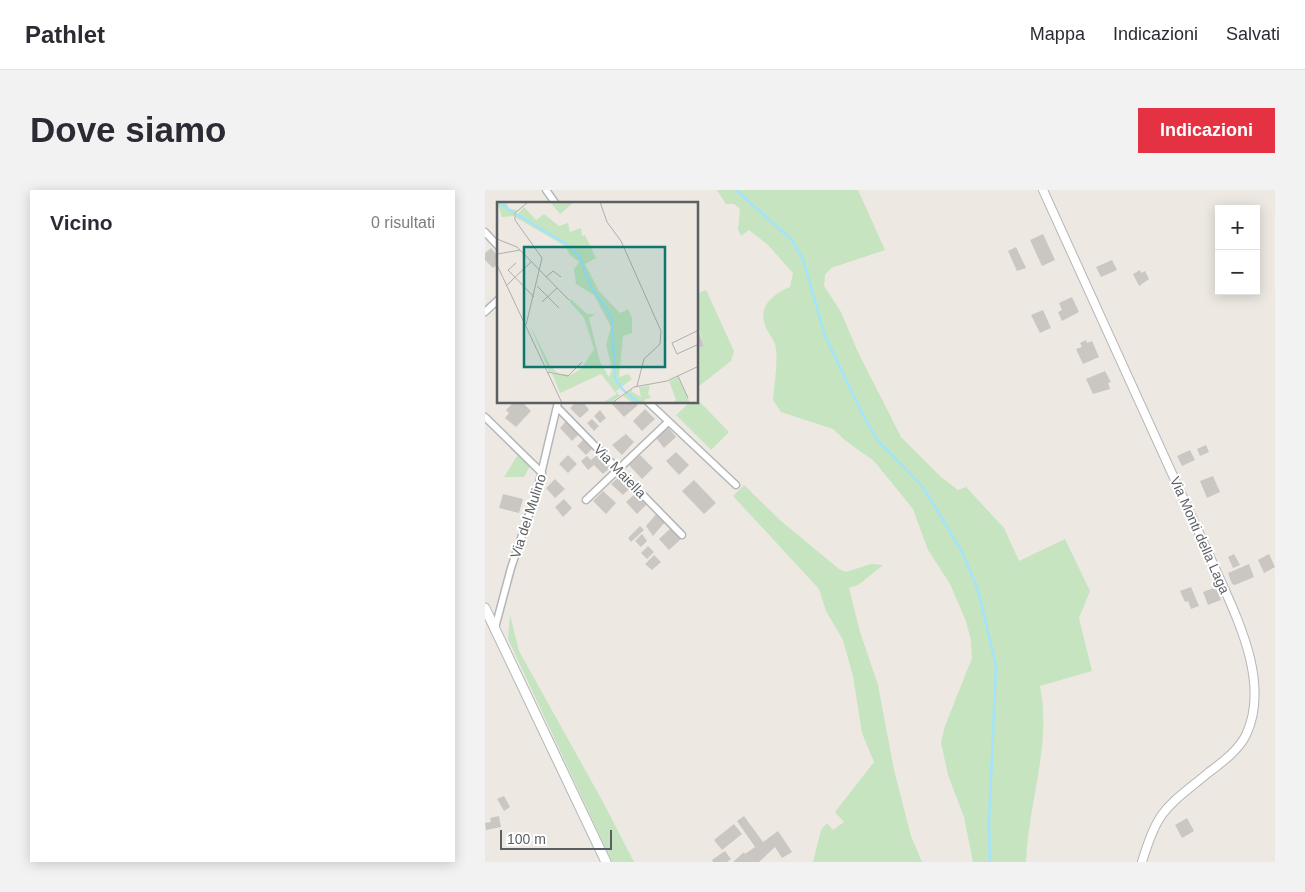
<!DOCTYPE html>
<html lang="it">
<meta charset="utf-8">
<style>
:root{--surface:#fff;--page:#f2f2f3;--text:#2b2b33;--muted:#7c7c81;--line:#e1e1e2;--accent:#e43242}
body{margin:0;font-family:Helvetica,sans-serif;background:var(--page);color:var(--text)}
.controls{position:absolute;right:15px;top:15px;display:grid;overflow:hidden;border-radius:0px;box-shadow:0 2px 12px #0003}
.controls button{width:45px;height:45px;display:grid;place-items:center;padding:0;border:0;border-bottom:1px solid var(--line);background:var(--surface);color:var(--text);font:25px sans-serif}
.scale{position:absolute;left:15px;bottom:12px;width:112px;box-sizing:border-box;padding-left:5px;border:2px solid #5b5f63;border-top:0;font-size:14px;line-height:18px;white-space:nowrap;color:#5b5f63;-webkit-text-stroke:4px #fff;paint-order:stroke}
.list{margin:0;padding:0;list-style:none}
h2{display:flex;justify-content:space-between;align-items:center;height:65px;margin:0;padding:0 20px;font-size:21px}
h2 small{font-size:16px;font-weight:400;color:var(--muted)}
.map{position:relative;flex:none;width:790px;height:672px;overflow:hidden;border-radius:0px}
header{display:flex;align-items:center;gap:30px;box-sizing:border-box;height:70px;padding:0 25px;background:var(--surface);border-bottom:1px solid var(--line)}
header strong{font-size:24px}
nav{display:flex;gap:28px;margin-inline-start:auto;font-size:18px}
.intro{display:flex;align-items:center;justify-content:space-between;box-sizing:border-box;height:120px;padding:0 30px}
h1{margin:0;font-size:35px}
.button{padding:12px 22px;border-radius:0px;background:var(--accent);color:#fff;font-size:18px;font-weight:700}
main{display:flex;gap:30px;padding:0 30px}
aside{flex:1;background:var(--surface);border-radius:0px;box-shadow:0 2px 12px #0003}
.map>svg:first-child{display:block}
.green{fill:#c5e4bf}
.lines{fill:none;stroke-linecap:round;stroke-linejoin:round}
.stream{stroke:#a3e4fc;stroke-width:2.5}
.building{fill:#cac6c2}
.minor-casing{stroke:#b3b6b9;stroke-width:9}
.tertiary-casing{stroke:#b3b6b9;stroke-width:10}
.secondary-casing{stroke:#b2b6ba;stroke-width:11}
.minor{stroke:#fff;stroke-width:6}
.tertiary{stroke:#fff;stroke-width:8}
.secondary{stroke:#fff;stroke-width:9}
.labels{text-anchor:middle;stroke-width:4;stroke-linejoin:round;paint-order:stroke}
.street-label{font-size:14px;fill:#5b5f63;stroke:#fff}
.inset-river{fill:none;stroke:#a3e4fc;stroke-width:2.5}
.inset-road{fill:none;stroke:#afaeab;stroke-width:1}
.view{fill:#0f766e;fill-opacity:0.15;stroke:#0f766e;stroke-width:2.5}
.inset-edge{fill:none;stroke:#5b5f63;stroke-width:2.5}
</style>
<header>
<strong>Pathlet</strong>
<nav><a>Mappa</a><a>Indicazioni</a><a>Salvati</a></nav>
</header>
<div class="intro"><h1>Dove siamo</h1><a class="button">Indicazioni</a></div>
<main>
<aside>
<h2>Vicino<small>0 risultati</small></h2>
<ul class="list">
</ul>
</aside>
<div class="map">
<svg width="790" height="672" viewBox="0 0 790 672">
<rect width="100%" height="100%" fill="#ede9e2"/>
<path class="green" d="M 232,0 L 373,0 L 400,60 L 346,78 L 340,85 L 339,96 L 356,122 L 372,160 L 416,247 L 456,287 L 473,300 L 481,297 L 519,338 L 534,371 L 580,349 L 605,401 L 594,428 L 607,481 L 555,496 C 567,554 543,614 541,672 L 488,672 L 479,627 L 463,585 L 456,552 L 460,536 L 487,468 L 486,451 L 481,431 L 465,394 L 443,360 L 428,319 L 389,271 L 361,251 L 348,239 L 296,222 L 288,210 C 289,193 293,176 291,159 C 290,149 283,144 280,135 C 273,115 290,103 305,97 L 308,83 L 283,55 L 264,40 L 256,46 L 253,39 L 255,19 L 249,14 L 241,14 Z
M 221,100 L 249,161 L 246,171 L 213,197 L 213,158 L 219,155 L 213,136 L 213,103 Z
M 213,210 L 244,242 L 226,260 L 191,225 L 204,213 L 212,212 Z
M 34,263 L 46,274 L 39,287 L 19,287 Z
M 259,295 L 296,331 L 354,379 L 361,382 L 386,374 L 398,375 L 373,395 L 364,398 L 375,442 L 393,495 L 409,580 L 426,646 L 437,672 L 328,672 L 336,640 L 342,633 L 348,640 L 359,632 L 350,622 L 389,572 L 377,543 L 368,486 L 358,450 L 341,421 L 334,399 L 248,306 Z
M 25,425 L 34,461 L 118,612 L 149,672 L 127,672 L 23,449 Z"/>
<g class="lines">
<path class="stream" d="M 251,0 L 306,49 L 318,69 L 340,146 L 377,223 L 393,251 L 438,297 L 476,360 L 493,400 L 511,476 L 504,633 L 505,672"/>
</g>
<path class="building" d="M 558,44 L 570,70 L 557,76 L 545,50 Z
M 531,57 L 541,78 L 532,81 L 523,61 Z
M 6,58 L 14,67 L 14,73 L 8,78 L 0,70 L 0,63 Z
M 627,70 L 632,80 L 616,87 L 611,77 Z
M 655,80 L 656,83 L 660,81 L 664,89 L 654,96 L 648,84 Z
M 587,107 L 594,122 L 577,131 L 573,122 L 577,120 L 574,113 Z
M 558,120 L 566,138 L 555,143 L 546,125 Z
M 212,137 L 219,156 L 212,158 Z
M 601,150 L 602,153 L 607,151 L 614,167 L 598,174 L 591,159 L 597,157 L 595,153 Z
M 620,181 L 626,192 L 623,193 L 625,199 L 608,204 L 601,189 Z
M 29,212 L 37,212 L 46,221 L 31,237 L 20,228 L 24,223 L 21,220 Z
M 91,212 L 98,212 L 104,220 L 95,228 L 85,218 Z
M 129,212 L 150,212 L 153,215 L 139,227 L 127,214 Z
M 160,219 L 170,229 L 157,241 L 148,231 Z
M 115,220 L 121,228 L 115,233 L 109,226 Z
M 107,229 L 114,236 L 109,241 L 102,233 Z
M 82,230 L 95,243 L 87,251 L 75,238 Z
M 183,237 L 191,247 L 179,258 L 171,248 Z
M 141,244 L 149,252 L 137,265 L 127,255 Z
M 100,248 L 109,257 L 101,265 L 92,256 Z
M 721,255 L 724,262 L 715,266 L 712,259 Z
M 705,260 L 710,270 L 697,276 L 692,266 Z
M 191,262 L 204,275 L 194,285 L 181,271 Z
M 114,263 L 127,276 L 118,284 L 109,275 L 103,280 L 96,271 L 102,266 L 106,270 Z
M 83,265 L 92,274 L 83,283 L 74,274 Z
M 155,265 L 168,278 L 157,289 L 144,275 Z
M 136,285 L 147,296 L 138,305 L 126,294 Z
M 728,286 L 735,302 L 722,308 L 715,291 Z
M 70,289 L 80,299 L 70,308 L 61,298 Z
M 209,290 L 231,313 L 219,324 L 197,301 Z
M 118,301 L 131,313 L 121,324 L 108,311 Z
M 152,302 L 162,314 L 152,324 L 141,312 Z
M 18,304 L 38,309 L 34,323 L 14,318 Z
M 79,309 L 87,318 L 78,327 L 70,317 Z
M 172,323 L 180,332 L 168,346 L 161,336 Z
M 155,336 L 159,340 L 146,352 L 143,348 Z
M 186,338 L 196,349 L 184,360 L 174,349 Z
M 157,344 L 162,351 L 156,357 L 150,351 Z
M 163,356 L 169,362 L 162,369 L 156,363 Z
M 749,364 L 755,375 L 748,378 L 743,367 Z
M 784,364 L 790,377 L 779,383 L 773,370 Z
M 169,365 L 176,372 L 167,380 L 160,374 Z
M 764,374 L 769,387 L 750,395 L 747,394 L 743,383 Z
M 706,397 L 714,416 L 706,419 L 703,411 L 700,412 L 695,401 Z
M 731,397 L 736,410 L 723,415 L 718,402 Z
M 19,606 L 25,617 L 19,621 L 12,609 Z
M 14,626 L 16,637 L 1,640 L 0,633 L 6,632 L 5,628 Z
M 259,626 L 278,652 L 293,641 L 307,662 L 297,668 L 290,657 L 274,672 L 248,672 L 259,662 L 260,664 L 270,657 L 252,631 Z
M 702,628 L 709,641 L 697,648 L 690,635 Z
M 249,634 L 257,644 L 237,660 L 229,650 Z
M 240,661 L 246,669 L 242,672 L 228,672 L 227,670 Z"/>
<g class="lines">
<g class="minor-casing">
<path id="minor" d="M 61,0 L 71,14
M 0,42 L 14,57
M 0,122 L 14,109
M 163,212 L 251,295
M 72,217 L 197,345
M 0,227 L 57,283
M 101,310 L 183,232
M 10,438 L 26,378 L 52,301 L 73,212"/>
</g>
<g class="tertiary-casing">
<path id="tertiary" d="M 558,0 L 730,378 C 751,426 786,492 761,545 C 753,561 736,573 723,583 C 682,617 673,618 657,672"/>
</g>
<g class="secondary-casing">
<path id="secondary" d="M 0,418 L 121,672"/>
</g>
<use href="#minor" class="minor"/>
<use href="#tertiary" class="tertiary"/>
<use href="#secondary" class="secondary"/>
</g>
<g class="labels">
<g class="street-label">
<text transform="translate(135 281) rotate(46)" y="5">Via Maiella</text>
<text transform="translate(43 326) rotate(-72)" y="5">Via del Mulino</text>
<text transform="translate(715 345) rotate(66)" y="5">Via Monti della Laga</text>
</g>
</g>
<g transform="translate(12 12)">
<rect width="201" height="201" fill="#ede9e2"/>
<path d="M 0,0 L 9,0 L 12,7 L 20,8 L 17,14 L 5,15 ZM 53,0 L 77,0 L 63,12 ZM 27,5 L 39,18 L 47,12 L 62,24 L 71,21 L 73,30 L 84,26 L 85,34 L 88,33 L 99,56 L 88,62 L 102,89 L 123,111 L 131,107 L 135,116 L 135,131 L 126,134 L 122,175 L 131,172 L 135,177 L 119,189 L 123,194 L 113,201 L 105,201 L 120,192 L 104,172 L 63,191 L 55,171 L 74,173 L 85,166 L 97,147 L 87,116 L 72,99 L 74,97 L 90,112 L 98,112 L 92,116 L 103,160 L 112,175 L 115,167 L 109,143 L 114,125 L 97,93 L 79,82 L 77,67 L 82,60 L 73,53 L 68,44 L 18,15 ZM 32,121 L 54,165 L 61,171 L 52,169 ZM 181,175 L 193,201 L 176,201 L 179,198 L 172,179 ZM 142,185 L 153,184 L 151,191 L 154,196 L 148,197 L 150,193 L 147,201 L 136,201 L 126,194 L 135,187 L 135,190 L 144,195 Z" fill="#c5e4bf"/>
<path class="inset-river" d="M 1,0 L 17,11M 19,12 L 69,42 L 82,54 L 94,85 L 115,116 L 118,176 L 125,187 L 142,201"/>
<path class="inset-road" d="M 103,0 L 110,20 L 124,39 L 164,129 L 163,142 L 147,157 L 140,184M 0,37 L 20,45 L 72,98M 1,52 L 23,48M 19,61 L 11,68 L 37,95M 0,63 L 65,201M 49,75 L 56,69 L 64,75M 10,83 L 34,60M 40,84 L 62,106M 45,100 L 60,86M 29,123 L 45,56 L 18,18 L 18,11 L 31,0M 202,128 L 175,141 L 180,152 L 202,142M 51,170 L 71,174 L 85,160M 181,174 L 191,196M 115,201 L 137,185 L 170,179 L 202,164"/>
<path class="view" d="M 27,45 L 168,45 L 168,165 L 27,165 Z"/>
<rect width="201" height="201" class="inset-edge"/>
</g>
</svg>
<div class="controls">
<button>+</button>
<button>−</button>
</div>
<div class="scale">100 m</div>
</div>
</main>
